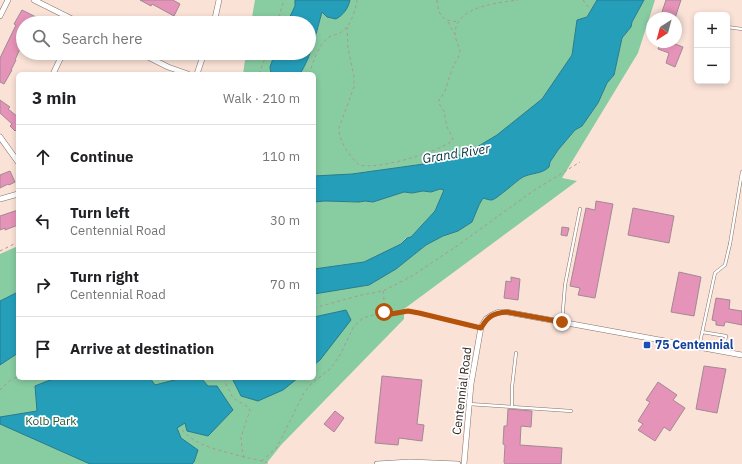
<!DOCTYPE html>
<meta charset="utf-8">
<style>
:root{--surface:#fff;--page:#f2f2f2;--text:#202124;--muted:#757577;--line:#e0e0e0}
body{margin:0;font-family:"IBM Plex Sans",sans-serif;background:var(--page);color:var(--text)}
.controls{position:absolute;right:12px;top:12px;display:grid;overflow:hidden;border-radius:6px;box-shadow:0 2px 6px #0003}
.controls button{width:36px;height:36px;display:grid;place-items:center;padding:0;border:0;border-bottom:1px solid var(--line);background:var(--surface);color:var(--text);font:20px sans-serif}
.compass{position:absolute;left:646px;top:12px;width:36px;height:36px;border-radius:50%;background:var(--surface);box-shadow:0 2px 6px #0003;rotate:216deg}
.stop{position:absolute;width:12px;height:12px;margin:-9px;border:3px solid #b45309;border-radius:50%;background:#fff}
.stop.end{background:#b45309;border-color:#fff;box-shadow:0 1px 4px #0008}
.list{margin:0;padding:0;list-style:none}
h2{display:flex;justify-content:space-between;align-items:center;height:52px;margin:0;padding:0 16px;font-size:17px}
h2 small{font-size:13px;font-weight:400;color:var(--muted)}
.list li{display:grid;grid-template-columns:26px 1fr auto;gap:12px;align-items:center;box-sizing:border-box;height:64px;padding:0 16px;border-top:1px solid var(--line)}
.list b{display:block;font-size:15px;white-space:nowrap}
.list p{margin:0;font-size:13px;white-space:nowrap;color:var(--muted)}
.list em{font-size:13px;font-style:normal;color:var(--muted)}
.icon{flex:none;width:22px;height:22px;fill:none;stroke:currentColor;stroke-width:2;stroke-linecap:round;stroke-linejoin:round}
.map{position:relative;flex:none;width:742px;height:464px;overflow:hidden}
.search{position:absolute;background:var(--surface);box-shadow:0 2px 6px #0003;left:16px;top:16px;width:300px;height:44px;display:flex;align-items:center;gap:10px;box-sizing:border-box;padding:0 14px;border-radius:22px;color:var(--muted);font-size:15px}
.panel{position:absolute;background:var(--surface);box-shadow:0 2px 6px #0003;left:16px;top:72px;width:300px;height:308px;border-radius:6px}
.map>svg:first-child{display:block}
.green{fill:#88cca2}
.water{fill:#259eba;stroke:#297b8d}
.building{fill:#e593b8;stroke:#a18a93}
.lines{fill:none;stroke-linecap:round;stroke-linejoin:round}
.service-casing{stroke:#867167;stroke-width:3.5}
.minor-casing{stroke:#867167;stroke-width:6}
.path{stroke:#ab9990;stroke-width:1;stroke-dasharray:3 3;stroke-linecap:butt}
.service{stroke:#fff;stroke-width:2.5}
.minor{stroke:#fff;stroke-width:5}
.route{stroke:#b45309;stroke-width:5}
.transit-dot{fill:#1a4fb4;stroke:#fff;stroke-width:1.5}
.labels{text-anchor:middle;stroke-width:3.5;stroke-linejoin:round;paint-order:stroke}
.transit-label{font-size:12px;font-weight:bold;fill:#164399;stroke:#fff;text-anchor:start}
.street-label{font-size:12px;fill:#312824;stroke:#fff}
.park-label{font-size:12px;fill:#1e5a3a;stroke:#fff}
.water-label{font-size:13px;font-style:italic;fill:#003441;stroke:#fff}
</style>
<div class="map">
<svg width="742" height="464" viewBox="0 0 742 464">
<rect width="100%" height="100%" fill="#fae2d7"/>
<path class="green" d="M 255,0 L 295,0 L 295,6 L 287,23 L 251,23 Z
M 350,0 L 597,0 L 587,17 L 577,20 L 572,55 L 542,99 L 517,123 L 467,153 L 431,163 L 352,174 L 314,177 L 314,74 L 300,74 C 312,55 317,33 322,11 L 349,4 Z
M 644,0 L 655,0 L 638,53 L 562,178 L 577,181 L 404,309 L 404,319 L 281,445 L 266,464 L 0,464 L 0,365 L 18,353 L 18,378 L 314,378 L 314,294 L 369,285 L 396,269 L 426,245 L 443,236 L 458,231 L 472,222 L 479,205 L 483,198 L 488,199 L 499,196 L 508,188 L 525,176 L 538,173 L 549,167 L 550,162 L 558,150 L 575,130 L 582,126 L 598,103 L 607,83 L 614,75 L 622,38 L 631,27 L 632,22 Z
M 246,53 L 275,53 L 270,67 L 271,74 L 243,74 Z
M 440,189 L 444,190 L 435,211 L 411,237 L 406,238 L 401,244 L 364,262 L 314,269 L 314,202 L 325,201 L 359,202 L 365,200 L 373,202 L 404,192 L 412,193 L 423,191 L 431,192 Z
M 18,246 L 18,292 L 0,301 L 0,254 Z"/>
<path class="water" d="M 295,0 L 350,0 C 348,9 343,15 336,19 L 327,17 L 322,12 C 316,33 312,55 300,74 L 271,74 L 270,67 L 275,53 L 309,53 L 309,23 L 287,23 L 295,6 Z
M 597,0 L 644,0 L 632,22 L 631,27 L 622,38 L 614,75 L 607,83 L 598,103 L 582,126 L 575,130 L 558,150 L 550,162 L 549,167 C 542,174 531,173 523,177 C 515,182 498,198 492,200 C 489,200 486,199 483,198 L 479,205 L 472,222 L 458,231 L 443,236 L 426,245 L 396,269 L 369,285 L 314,294 L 314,269 L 364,262 L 401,244 L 407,238 L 411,237 L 435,211 L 444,190 L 440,189 L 431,192 L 423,191 L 412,193 L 404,192 L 373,202 L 365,201 L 359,202 L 325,201 L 314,202 L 314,176 L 352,174 L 431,163 L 467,153 L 497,135 L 542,99 L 572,55 L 577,20 L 587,17 Z
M 18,292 L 18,353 L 0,365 L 0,301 Z
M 346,310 L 351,320 L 320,360 L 314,365 L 314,317 Z
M 55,378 L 150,378 L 155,385 L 182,378 L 201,378 L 208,386 L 217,386 L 233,410 L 208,436 L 187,431 L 185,423 L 177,428 L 181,438 L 198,450 L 194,462 L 192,464 L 90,464 L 0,424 L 0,417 L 37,411 L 35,386 Z
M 232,378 L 298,378 L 283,390 L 258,401 L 241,396 Z"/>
<path class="building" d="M 140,0 L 173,0 L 180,4 L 174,16 L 152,4 L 151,6 Z
M 666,0 L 681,0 L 675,18 L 660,18 Z
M 22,10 L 36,17 L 32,23 L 23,23 L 23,42 L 15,60 L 16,60 L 11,70 L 12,70 L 4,84 L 0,82 L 0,58 L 16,25 L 14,24 Z
M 661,42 L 670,42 L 683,47 L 675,67 L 666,63 L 669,53 L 658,49 Z
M 0,100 L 10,107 L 8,109 L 18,117 L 18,128 L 15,131 L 10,126 L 12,124 L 0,113 Z
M 10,171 L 15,182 L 9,185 L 8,184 L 0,188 L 0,175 Z
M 596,201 L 613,204 L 595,298 L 578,295 L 580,288 L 570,286 L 586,208 L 595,210 Z
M 633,208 L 674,216 L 669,243 L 628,235 Z
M 18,210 L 18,225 L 5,230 L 5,228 L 0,230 L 0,216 Z
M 562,227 L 569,228 L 567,236 L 561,235 Z
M 679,272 L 701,277 L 694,316 L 671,312 Z
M 511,277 L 520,279 L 518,300 L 504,298 L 506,281 L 511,282 Z
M 716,298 L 730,300 L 729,309 L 742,311 L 742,325 L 727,322 L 725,322 L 724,326 L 716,325 L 716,321 L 712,320 Z
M 704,366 L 726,369 L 717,413 L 696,409 Z
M 382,376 L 422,380 L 417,424 L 424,425 L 422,441 L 399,438 L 398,445 L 375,443 Z
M 658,382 L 677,395 L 673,400 L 685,408 L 670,431 L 664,427 L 655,441 L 638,430 L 643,424 L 638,421 L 650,402 L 646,400 Z
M 508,409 L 532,411 L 531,427 L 521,426 L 520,445 L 562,448 L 561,464 L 505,464 L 504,462 L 505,445 L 503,444 L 504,426 L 507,426 Z
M 335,411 L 344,418 L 334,432 L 324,424 Z"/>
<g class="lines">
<g class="service-casing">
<path id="service" d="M 727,27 L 742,29
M 562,322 L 565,285 L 580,209
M 702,332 L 726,336 L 723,351
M 699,347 L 715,273 L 725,265 L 730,244 L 742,172
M 469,404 L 571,411
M 512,407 L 512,387 L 516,353"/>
</g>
<g class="minor-casing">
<path id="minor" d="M 34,0 L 80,23
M 0,16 L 8,0
M 214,23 L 219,0
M 140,53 L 168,67 L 188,74
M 53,74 L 63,53
M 197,74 L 204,53
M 0,137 L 18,162
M 0,199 L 18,194
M 377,464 L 410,462 L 458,464
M 464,464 L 471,384 L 481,327 L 486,319 L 492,315 L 499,312 L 507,312 L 742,355"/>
</g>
<path class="path" d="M 437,0 C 438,16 444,23 459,21
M 583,0 L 590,9
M 448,22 L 453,32 L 455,34
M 277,23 L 284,0
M 347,27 L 348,48 L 354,77 L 354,87 L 339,128 C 339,142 349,155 359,165 C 377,170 436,153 452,141 L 453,139 L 447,127 L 444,111 L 438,102 C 440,98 443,95 445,91 C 448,83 450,73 454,65 C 456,61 460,56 460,51 C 459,45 455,40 455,33 C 456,6 498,3 518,0
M 259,74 L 267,53
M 309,74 C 313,63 318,45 328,38 C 331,35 336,35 340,33 C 351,26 355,12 357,0
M 0,251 L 18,242
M 383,291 C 385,296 383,305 384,311
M 314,308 L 361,295 L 383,291 L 412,276 L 457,246 L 533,191 L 580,162
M 223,378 L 233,398 L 248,407 L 250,410 L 241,437 L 242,449 L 244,457 L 262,461 L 270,464
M 0,390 L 8,382 L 18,376
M 182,430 C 197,447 223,451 244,457
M 262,461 L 277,447 L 304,393 L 311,384 L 330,369 L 340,355 L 354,326 L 363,318 L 384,312 L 391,314 L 408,311 L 475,326"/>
<use href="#service" class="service"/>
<use href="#minor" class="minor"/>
</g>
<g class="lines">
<path class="route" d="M 384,312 L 391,314 L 408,311 L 419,313 L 481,328 C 488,316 493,313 507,312 L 562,322"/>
</g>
<rect class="transit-dot" x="643" y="341" width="8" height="8" rx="2"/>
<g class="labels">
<g class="transit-label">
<text x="655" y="349">75 Centennial</text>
</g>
<g class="street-label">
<text transform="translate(462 391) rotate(-83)" y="4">Centennial Road</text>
</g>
<g class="park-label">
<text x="51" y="425">Kolb Park</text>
</g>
<g class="water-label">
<text transform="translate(456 153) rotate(-9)" y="5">Grand River</text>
</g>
</g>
</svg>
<div class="controls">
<button>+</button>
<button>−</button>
</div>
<svg class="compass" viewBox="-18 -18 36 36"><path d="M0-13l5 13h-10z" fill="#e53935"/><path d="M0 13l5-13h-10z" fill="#757577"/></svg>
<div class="stop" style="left:384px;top:312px"></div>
<div class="stop end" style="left:562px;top:322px"></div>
<div class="search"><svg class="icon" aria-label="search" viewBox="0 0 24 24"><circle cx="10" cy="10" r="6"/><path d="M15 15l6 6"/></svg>Search here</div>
<section class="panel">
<h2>3 min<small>Walk · 210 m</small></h2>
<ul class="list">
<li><svg class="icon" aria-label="ahead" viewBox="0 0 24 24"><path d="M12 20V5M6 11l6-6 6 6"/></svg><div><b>Continue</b></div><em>110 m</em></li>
<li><svg class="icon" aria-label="left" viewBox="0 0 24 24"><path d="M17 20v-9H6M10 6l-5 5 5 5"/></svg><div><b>Turn left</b><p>Centennial Road</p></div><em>30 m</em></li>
<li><svg class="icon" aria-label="right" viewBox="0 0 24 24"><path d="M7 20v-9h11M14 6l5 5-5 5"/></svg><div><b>Turn right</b><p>Centennial Road</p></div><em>70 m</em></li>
<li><svg class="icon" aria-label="arrive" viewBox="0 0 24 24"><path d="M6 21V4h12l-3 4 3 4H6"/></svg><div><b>Arrive at destination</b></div></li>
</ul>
</section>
</div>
